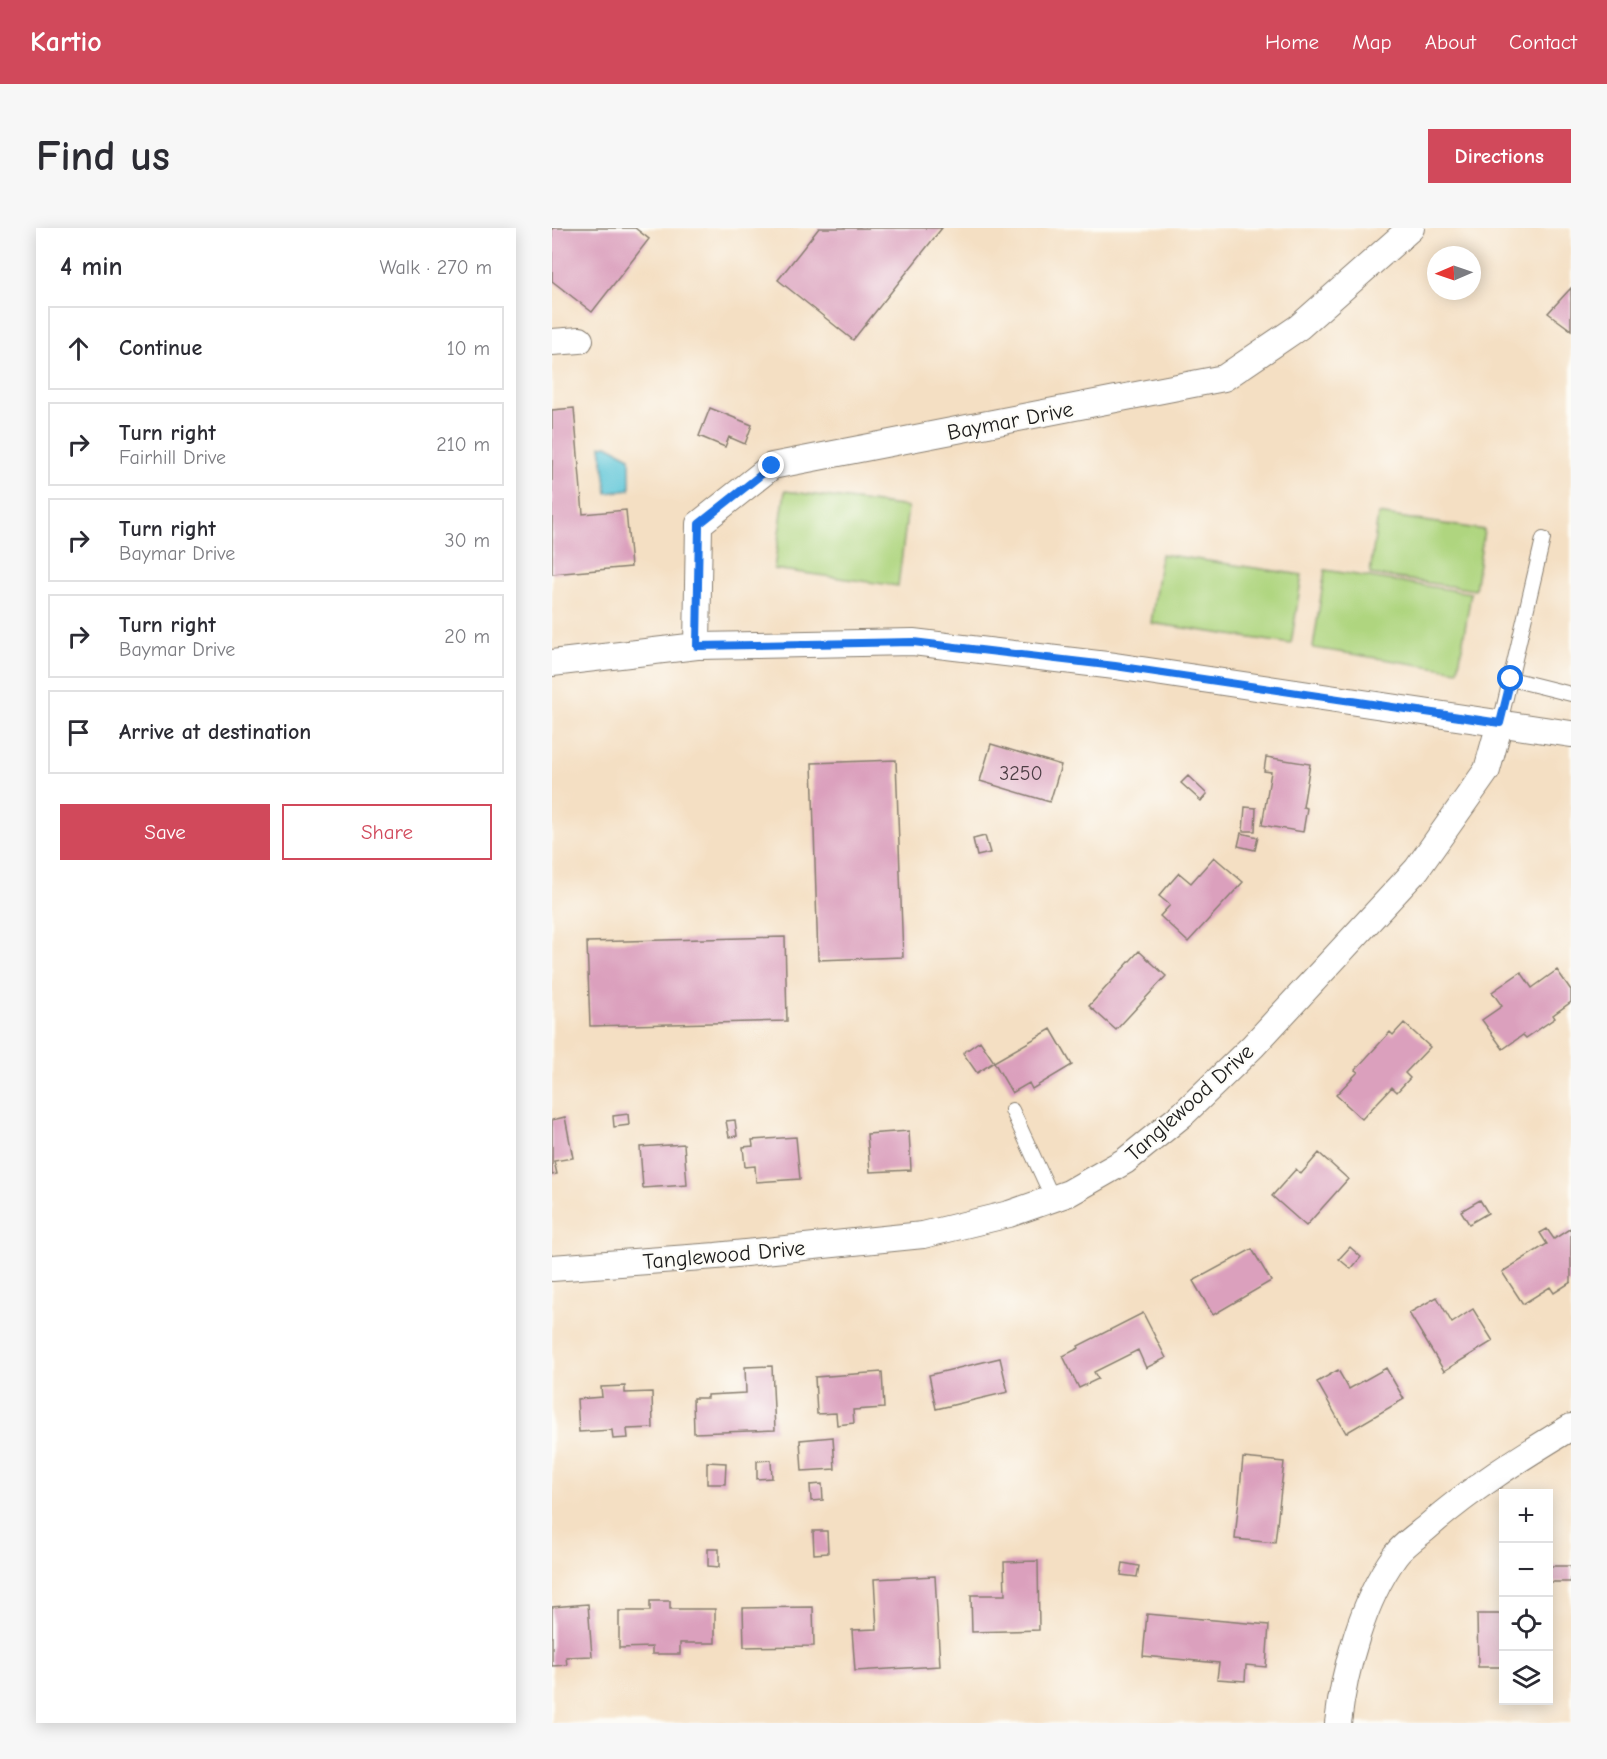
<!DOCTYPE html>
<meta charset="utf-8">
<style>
:root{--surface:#fff;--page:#f7f7f7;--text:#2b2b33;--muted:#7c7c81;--line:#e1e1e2;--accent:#d1495b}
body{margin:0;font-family:"Comic Neue",sans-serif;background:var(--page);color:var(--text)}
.controls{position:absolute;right:18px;bottom:18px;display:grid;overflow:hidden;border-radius:0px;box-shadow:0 3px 15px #0003}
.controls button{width:54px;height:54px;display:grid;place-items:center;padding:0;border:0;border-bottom:2px solid var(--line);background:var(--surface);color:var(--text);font:30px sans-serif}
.compass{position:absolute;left:875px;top:18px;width:54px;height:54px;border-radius:50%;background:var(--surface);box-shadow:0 3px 15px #0003;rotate:268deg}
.stop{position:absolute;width:18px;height:18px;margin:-14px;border:4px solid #1a73e8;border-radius:50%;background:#fff}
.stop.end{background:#1a73e8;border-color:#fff;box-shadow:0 2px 6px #0008}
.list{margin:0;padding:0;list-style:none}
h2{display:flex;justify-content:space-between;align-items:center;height:78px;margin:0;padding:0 24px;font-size:26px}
h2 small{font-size:20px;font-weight:400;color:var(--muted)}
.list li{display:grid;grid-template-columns:39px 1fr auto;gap:18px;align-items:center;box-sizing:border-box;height:84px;margin:0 12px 12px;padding:0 12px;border:2px solid var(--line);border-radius:0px}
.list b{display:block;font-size:22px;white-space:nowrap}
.list p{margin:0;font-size:20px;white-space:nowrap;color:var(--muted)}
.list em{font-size:20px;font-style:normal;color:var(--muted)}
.actions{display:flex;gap:12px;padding:18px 24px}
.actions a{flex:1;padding:14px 0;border:2px solid var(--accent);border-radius:0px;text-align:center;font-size:21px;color:var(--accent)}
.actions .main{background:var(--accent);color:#fff}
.icon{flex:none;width:33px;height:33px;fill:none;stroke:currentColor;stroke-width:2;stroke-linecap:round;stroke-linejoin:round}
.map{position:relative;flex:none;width:1019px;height:1495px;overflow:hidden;border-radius:0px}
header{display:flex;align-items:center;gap:36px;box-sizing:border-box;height:84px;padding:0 30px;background:var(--accent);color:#fff}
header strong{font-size:28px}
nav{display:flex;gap:33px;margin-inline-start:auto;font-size:21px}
.intro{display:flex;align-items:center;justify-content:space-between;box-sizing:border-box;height:144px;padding:0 36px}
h1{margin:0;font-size:42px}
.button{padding:15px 27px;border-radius:0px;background:var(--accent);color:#fff;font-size:21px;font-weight:700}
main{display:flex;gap:36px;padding:0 36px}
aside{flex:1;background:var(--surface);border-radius:0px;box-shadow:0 3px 15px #0003}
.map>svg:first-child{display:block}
.green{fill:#afd57f;stroke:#66784e;stroke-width:1.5}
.water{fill:#5bc5d7;stroke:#3c707a;stroke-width:1.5}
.building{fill:#dba0bd}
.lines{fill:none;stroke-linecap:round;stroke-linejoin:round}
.lane-casing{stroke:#887e70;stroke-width:16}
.street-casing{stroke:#887e70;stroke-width:28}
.lane{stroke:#fff;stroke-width:14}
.street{stroke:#fff;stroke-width:26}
.route{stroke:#1a73e8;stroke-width:8}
.labels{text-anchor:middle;stroke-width:4.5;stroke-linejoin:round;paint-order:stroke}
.number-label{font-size:20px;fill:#4c3d44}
.street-label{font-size:22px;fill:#1c1c1c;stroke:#fdfcf7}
</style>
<header>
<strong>Kartio</strong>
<nav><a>Home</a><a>Map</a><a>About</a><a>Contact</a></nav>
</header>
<div class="intro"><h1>Find us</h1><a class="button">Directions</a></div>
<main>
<aside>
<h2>4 min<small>Walk · 270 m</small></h2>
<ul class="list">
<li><svg class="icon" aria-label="ahead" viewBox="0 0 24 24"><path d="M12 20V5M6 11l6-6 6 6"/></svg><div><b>Continue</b></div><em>10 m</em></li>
<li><svg class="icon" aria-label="right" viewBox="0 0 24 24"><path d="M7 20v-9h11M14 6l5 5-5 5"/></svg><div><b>Turn right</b><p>Fairhill Drive</p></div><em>210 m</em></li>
<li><svg class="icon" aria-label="right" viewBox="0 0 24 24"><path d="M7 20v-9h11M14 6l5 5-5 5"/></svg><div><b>Turn right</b><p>Baymar Drive</p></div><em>30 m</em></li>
<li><svg class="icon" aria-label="right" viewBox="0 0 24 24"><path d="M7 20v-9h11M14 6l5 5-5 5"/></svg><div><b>Turn right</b><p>Baymar Drive</p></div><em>20 m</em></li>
<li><svg class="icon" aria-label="arrive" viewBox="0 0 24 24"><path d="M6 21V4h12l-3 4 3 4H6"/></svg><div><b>Arrive at destination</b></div></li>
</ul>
<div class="actions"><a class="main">Save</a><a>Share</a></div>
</aside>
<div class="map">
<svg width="1019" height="1495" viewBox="0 0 1019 1495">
<rect width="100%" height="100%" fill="#fdfcf7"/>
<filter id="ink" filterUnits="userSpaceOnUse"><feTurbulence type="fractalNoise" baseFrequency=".0167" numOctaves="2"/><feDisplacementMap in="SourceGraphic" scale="12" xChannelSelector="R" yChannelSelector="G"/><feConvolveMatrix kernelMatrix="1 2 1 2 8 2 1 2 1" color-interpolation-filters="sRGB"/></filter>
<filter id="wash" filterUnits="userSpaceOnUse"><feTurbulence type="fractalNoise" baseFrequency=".008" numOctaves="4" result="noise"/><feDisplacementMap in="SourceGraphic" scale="24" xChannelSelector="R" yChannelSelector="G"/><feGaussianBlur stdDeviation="1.35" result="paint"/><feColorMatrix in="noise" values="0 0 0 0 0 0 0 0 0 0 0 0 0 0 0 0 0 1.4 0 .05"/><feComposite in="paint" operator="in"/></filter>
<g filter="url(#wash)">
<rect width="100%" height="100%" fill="#f4dfc3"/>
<path class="green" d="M 233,263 L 356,279 L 346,358 L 222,341 Z
M 826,286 L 932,302 L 923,362 L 818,346 Z
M 609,326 L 750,347 L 739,416 L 599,395 Z
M 773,342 L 919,365 L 906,443 L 761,420 Z"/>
<path class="water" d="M 55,217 L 78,229 L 78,262 L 55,265 L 49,218 Z"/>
<g id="blocks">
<path class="building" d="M 0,0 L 83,0 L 97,11 L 40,84 L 0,53 Z
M 267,0 L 390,0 L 301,112 L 226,52 Z
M 1019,60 L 1019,102 L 996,85 Z
M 22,180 L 31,286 L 74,282 L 79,339 L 0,346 L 0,182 Z
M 158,180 L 200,197 L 193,216 L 177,209 L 173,219 L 147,208 Z
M 439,516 L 509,537 L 498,574 L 428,553 Z
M 714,529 L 758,536 L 751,579 L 755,580 L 751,604 L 710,597 L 719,544 L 712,543 Z
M 344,532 L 351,729 L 266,732 L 260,535 Z
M 636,548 L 655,566 L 649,573 L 629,555 Z
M 693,579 L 704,580 L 703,603 L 691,603 Z
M 689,605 L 706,609 L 703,622 L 686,618 Z
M 433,608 L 438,625 L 425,628 L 421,611 Z
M 662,629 L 691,654 L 636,714 L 608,688 L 618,677 L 607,668 L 627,645 L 639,655 Z
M 233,709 L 235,793 L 38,798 L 35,714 Z
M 587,723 L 614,748 L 564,802 L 537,778 Z
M 1005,742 L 1019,762 L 1019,774 L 1001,787 L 1003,790 L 974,810 L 971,807 L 951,821 L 930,792 L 950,778 L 940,764 L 969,744 L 980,760 Z
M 852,795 L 878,819 L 853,845 L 858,850 L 845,864 L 840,859 L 810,891 L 784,867 L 806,844 L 803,842 L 838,804 L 841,807 Z
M 499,801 L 520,837 L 480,861 L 477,855 L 460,865 L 442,834 L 425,845 L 411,825 L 428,813 L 442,834 Z
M 76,886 L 77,897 L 62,899 L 61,888 Z
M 13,889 L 21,930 L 2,933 L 5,946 L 0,947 L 0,892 Z
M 183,892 L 185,908 L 177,909 L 174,893 Z
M 357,903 L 359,942 L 318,944 L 315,906 Z
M 244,909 L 248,951 L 204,954 L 203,938 L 193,939 L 191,919 L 201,918 L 200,912 Z
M 132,916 L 135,957 L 91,960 L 88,919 Z
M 767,925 L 796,951 L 754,998 L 720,968 L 744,941 L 749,946 Z
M 928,972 L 936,985 L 917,996 L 909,983 Z
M 1019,1000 L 1019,1054 L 1002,1065 L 998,1059 L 971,1076 L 950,1044 L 995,1016 L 988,1005 L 995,1001 L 1002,1011 Z
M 798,1019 L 809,1029 L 799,1041 L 787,1031 Z
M 700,1021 L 719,1053 L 661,1087 L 641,1053 Z
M 885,1069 L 900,1095 L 921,1081 L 941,1113 L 892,1143 L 857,1085 Z
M 591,1085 L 614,1130 L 594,1140 L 586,1122 L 542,1144 L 546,1151 L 527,1160 L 511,1128 L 527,1120 L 526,1118 Z
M 448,1130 L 456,1164 L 384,1181 L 377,1147 Z
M 220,1138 L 223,1202 L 142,1205 L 141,1170 L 155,1170 L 155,1167 L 194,1165 L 193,1139 Z
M 834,1140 L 852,1171 L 794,1205 L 765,1154 L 786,1142 L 797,1161 Z
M 330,1144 L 332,1180 L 301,1182 L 302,1195 L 285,1197 L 284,1185 L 265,1186 L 263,1149 Z
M 73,1158 L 73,1165 L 100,1164 L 101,1200 L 75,1201 L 76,1210 L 61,1211 L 60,1202 L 27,1204 L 25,1171 L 50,1169 L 49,1159 Z
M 281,1209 L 283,1241 L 250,1243 L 248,1212 Z
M 691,1230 L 732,1234 L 723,1315 L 683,1311 Z
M 219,1232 L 220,1250 L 205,1251 L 205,1233 Z
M 155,1234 L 174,1235 L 173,1256 L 155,1256 Z
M 270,1256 L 271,1272 L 259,1273 L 258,1257 Z
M 261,1303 L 275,1303 L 276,1325 L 262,1326 Z
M 156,1321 L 167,1321 L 167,1339 L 156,1338 Z
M 486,1333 L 487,1402 L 420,1404 L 419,1367 L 453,1367 L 452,1334 Z
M 571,1335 L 587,1338 L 585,1349 L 569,1347 Z
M 996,1338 L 1019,1338 L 1019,1354 L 996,1354 Z
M 383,1348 L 388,1438 L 303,1443 L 300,1402 L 325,1401 L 322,1351 Z
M 98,1373 L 118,1373 L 118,1381 L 163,1381 L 163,1415 L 128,1415 L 128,1426 L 100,1426 L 100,1419 L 67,1420 L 67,1383 L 98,1383 Z
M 36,1376 L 40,1428 L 14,1429 L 15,1437 L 0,1438 L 0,1379 Z
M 261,1379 L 262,1418 L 192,1419 L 191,1380 Z
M 595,1386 L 717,1397 L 714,1439 L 694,1437 L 693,1453 L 665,1451 L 667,1435 L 591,1428 Z
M 925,1386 L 951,1386 L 951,1439 L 926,1439 Z"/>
</g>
</g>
<g filter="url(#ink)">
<use href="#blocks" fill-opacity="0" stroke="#887e70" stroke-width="1.5"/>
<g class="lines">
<g class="lane-casing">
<path id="lane" d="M 959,451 L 1019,466
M 948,495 L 991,311
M 460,882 L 501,971"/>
</g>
<g class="street-casing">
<path id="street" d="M 0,114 L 28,112
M 145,418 L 147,296 L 220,238 L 672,150 L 747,99 L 859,0
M 0,435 L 145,418 L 361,414 L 563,438 L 1019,506
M 0,1040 L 164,1028 L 371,1007 L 457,986 L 517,965 L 573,933 L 631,886 L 701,818 L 865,641 L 935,542 L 948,495
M 786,1495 C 792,1442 811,1372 843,1328 C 850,1318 863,1309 873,1301 C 918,1261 968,1230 1019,1199"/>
</g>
<use href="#lane" class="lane"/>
<use href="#street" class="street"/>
</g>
</g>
<g class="lines" filter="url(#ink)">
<path class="route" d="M 220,238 L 147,296 L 145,418 L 361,414 L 563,438 L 948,495 L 959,451"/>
</g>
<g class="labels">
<g class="number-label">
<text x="469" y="552">3250</text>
</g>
<g class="street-label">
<text transform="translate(458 192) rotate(-11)" y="8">Baymar Drive</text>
<text transform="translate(637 874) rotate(-42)" y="8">Tanglewood Drive</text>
<text transform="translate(172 1026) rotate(-5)" y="8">Tanglewood Drive</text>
</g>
</g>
</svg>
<div class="controls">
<button>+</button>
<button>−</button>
<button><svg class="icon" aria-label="locate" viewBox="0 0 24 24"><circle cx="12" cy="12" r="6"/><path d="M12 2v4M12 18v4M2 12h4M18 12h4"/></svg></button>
<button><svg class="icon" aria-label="layers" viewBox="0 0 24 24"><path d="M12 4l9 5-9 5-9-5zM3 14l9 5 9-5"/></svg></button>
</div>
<svg class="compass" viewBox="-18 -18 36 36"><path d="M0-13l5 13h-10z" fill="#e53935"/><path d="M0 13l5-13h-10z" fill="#7c7c81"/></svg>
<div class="stop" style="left:959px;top:451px"></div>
<div class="stop end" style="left:220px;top:238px"></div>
</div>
</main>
